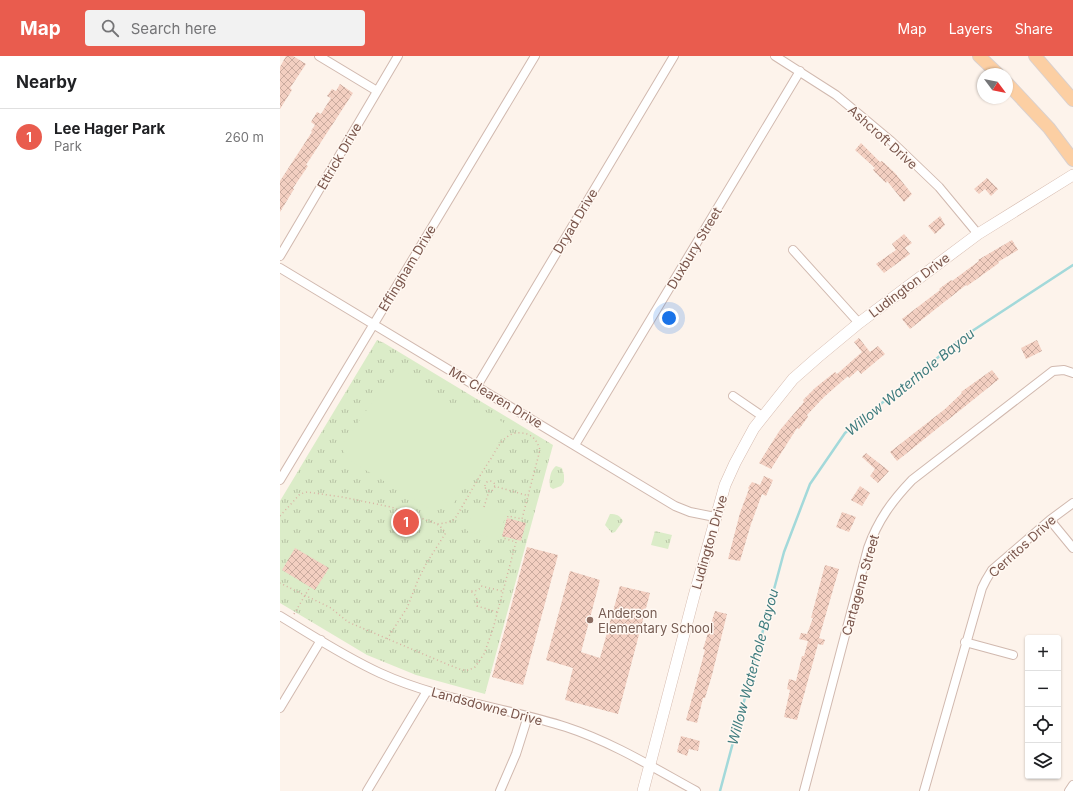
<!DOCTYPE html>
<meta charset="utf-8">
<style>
:root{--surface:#fff;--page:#f2f2f2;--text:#202124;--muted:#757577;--line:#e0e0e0;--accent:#e95c4e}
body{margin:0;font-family:Inter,sans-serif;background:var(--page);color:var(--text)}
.controls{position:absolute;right:12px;bottom:12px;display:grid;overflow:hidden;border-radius:4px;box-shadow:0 1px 3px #0004}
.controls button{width:36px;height:36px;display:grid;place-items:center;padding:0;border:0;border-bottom:1px solid var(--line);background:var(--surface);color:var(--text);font:20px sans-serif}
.compass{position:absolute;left:697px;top:12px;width:36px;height:36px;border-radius:50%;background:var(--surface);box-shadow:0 1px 3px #0004;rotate:122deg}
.you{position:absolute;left:389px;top:262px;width:14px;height:14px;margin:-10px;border:3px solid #fff;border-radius:50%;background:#1a73e8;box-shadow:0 0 0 6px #1a73e833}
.badge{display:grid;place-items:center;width:26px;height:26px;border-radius:50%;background:var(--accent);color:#fff;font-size:13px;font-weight:700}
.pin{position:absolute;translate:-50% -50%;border:2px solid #fff;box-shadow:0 1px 4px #0006}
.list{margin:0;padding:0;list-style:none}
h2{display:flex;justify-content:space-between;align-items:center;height:52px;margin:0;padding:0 16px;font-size:17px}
h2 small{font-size:13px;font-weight:400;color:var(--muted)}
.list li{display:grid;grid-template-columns:26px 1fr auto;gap:12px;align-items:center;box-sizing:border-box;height:56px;padding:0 16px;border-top:1px solid var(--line)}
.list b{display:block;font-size:15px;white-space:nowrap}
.list p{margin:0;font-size:13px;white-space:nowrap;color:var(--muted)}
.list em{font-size:13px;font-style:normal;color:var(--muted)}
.icon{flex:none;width:22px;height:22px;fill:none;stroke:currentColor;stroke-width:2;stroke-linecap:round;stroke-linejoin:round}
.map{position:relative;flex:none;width:793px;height:735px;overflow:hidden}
header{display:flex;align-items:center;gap:24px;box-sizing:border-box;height:56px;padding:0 20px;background:var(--accent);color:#fff}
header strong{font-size:19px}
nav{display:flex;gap:22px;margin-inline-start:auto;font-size:14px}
.search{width:280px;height:36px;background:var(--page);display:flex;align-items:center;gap:10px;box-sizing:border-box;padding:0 14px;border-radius:4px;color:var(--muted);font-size:15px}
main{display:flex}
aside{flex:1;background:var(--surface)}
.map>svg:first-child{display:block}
.grass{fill:url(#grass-tufts)}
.pitch{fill:#dbecc8}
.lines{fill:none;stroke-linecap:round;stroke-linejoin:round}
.stream{stroke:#a3d9da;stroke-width:2.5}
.building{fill:url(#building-cross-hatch)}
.street-casing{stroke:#d1b9af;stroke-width:10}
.secondary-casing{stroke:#d6bbaf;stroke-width:12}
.primary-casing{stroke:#dad0cd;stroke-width:14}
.path{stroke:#d9b1a3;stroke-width:1.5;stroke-dasharray:1 3;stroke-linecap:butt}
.street{stroke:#fff;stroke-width:8}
.secondary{stroke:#fff;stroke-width:11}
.primary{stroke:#fccfa3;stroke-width:12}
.education-dot{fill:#8d6e63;stroke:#fff8f2;stroke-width:1.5}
.labels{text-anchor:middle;stroke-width:3;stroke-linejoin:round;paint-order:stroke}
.street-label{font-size:13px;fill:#7a564c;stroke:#fff8f2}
.education-label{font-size:13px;fill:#785e54;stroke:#fff8f2;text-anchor:start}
.water-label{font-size:14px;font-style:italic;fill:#3f7c7e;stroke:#fff8f2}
</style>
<header>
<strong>Map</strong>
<div class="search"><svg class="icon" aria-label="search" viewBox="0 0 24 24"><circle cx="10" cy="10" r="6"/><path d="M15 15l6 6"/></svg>Search here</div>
<nav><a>Map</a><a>Layers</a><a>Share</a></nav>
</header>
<main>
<aside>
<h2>Nearby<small></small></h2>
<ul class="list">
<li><span class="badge">1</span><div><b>Lee Hager Park</b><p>Park</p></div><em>260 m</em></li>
</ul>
</aside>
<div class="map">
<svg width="793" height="735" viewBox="0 0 793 735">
<defs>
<pattern id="grass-tufts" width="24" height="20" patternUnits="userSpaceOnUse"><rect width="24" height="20" fill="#dbecc8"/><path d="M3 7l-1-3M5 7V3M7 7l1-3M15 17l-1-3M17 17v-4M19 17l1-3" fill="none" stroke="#b7c2a5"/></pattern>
<pattern id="building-cross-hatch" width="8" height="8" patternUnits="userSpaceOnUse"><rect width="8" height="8" fill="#f3cfc1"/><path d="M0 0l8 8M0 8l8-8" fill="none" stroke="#caab9f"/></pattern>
</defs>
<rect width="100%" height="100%" fill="#fdf3eb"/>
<path class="grass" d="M 97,284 L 104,287 L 273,389 L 205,638 L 136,619 L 87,599 L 0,547 L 0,445 Z
M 276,410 L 282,412 L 284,419 L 284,426 L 281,430 L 273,433 L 270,431 C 269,423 270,415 276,410 Z
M 330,458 C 336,458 340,459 343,465 L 335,476 L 332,477 L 325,469 Z
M 375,475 L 392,479 L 388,493 L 371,489 Z"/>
<path class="pitch" d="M 117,311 L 150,329 L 166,348 L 173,353 L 181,341 L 224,367 L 226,375 L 198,419 L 193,416 L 172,450 L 161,443 L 150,453 L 69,404 C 64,397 61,394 65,385 Z
M 195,448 L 226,457 L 219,484 L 187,475 Z"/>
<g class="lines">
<path class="stream" d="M 440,735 L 504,496 L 530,428 L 565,377 L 683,281 L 793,209"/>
</g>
<path class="building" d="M 6,0 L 13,0 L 26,8 L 10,32 L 12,34 L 0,53 L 0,11 Z
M 60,28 L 73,37 L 26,109 L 28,110 L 13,132 L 14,133 L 0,156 L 0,125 L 32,76 L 31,75 L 35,69 L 31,66 L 37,56 L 41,58 L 51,42 L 47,40 L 52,33 L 56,35 Z
M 581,87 L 600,106 L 602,105 L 615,117 L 632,138 L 624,146 L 607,125 L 606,127 L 593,114 L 595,112 L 575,94 Z
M 707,122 L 718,133 L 711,140 L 705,133 L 699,138 L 694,133 Z
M 660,160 L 665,169 L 655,178 L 648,170 Z
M 624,178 L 632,187 L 625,192 L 630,198 L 604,217 L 596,208 L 616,194 L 612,188 Z
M 732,184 L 738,194 L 718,206 L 719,207 L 687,230 L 686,229 L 630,273 L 622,263 L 660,234 L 659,233 L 671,224 L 672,225 L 699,205 L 698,204 Z
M 579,282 L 590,296 L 598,290 L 605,298 L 581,318 L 578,314 L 569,322 L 568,320 L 544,341 L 527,359 L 528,361 L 519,373 L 517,372 L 491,413 L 479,407 L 500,374 L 524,346 L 523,344 L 535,332 L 555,316 L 557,318 L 582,296 L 574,286 Z
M 757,284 L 762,295 L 746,303 L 741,292 Z
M 712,314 L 719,323 L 617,405 L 610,396 L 665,353 L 682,337 L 681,336 Z
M 586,397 L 609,415 L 598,427 L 590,420 L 595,413 L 582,401 Z
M 484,420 L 493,424 L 486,440 L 482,438 L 471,468 L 460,505 L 448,503 L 460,457 L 469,433 L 468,432 L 472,426 L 480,429 Z
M 580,430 L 590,437 L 582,450 L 571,444 Z
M 562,456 L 576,461 L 569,476 L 556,471 Z
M 227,462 L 246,467 L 241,485 L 222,480 Z
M 247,491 L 278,499 L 243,629 L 212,621 Z
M 15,492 L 49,512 L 35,534 L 2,514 Z
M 545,509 L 559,513 L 539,582 L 545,584 L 543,589 L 538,588 L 517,664 L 504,661 L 510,634 L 507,633 L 509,623 L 516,625 L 522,600 L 524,600 L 528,585 L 519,583 L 521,577 L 527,578 L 533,562 L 531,562 Z
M 290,515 L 320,524 L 301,596 L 320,602 L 340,530 L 370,537 L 338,658 L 285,644 L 293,612 L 266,604 Z
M 435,555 L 447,558 L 432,619 L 425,642 L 423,642 L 417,667 L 406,664 L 417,624 L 425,594 L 423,593 Z
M 401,680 L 420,685 L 418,695 L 409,693 L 407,700 L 397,696 Z"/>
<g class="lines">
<g class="street-casing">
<path id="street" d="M 39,0 L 97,35
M 495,0 L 556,39 L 611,85 L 659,131 L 698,178
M 513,194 L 579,267
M 0,200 L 118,0
M 0,212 L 395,450 L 410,456 L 435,461
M 197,330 L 394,0
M 453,340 L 482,360
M 295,389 L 520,15
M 0,424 L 255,0
M 770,464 L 793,492
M 0,560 C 33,580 65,601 100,617 C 159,644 224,651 286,671 C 332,686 374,712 416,735
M 685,586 L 733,599
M 0,652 L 41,584
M 87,735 L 147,635
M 220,735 L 236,698 L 248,660
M 524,735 L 588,492 C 598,464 612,445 632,424 L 773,315 L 784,314 L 793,317
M 644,735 L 702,532 L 706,524 L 712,514 L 770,464 L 793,447
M 789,735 L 793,729"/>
</g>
<g class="secondary-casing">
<path id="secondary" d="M 363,735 L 414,540 L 445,429 L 455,407 L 474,372 L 513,323 L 538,301 L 579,267 L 698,178 L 793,119"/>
</g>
<g class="primary-casing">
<path id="primary" d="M 699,0 L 718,18
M 755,0 L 793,44
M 727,27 L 769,72 L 793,104"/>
</g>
<path class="path" d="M205 430a5 5 0 1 1 10 0a5 5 0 1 1-10 0Z
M 214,430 L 249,440
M 204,451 L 209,435
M 0,460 L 20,438 L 27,436 L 62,441 L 111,451 L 157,468 L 165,467 L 172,465 L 176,461 C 188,441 199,420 212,401 C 216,394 220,386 227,381 C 233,376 240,376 247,378 C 254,380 258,387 260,394 L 242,463 L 228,460 L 223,482 L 236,486 L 213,573 L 204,598 L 195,611 L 189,614 L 182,614 L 169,609 L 68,566 L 51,552 L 0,527
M 217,556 L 197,550 C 198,543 196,538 190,535 C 195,535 199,535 201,530 L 222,535
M 14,558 L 30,531
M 107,583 L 127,552 L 138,524 L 146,508 L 165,478 L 163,473 L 157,468"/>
<use href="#street" class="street"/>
<use href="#secondary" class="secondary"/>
<use href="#primary" class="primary"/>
</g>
<circle class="education-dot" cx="310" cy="564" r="4"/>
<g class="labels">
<g class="street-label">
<text transform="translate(603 81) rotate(42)" y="5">Ashcroft Drive</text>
<text transform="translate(59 100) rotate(-60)" y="5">Ettrick Drive</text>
<text transform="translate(295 165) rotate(-59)" y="5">Dryad Drive</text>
<text transform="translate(414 192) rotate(-59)" y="5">Duxbury Street</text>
<text transform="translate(127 212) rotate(-59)" y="5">Effingham Drive</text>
<text transform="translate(629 229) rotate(-37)" y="5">Ludington Drive</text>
<text transform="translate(216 341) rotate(31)" y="5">Mc Clearen Drive</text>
<text transform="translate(429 486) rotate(-74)" y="5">Ludington Drive</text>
<text transform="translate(742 490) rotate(-42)" y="5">Cerritos Drive</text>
<text transform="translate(580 529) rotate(-74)" y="5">Cartagena Street</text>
<text transform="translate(207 650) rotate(15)" y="5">Landsdowne Drive</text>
</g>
<g class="education-label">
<text x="318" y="562">Anderson<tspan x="318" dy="15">Elementary School</tspan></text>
</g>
<g class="water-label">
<text transform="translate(630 326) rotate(-39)" y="5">Willow Waterhole Bayou</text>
<text transform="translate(473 611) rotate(-75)" y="5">Willow Waterhole Bayou</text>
</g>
</g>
</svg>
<div class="controls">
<button>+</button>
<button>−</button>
<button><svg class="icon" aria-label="locate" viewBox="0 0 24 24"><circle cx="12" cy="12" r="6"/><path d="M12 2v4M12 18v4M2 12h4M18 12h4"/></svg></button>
<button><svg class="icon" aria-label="layers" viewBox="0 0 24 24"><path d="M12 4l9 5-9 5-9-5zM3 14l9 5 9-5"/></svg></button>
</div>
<svg class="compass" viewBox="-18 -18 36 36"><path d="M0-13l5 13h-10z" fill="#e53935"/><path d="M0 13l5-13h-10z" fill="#757577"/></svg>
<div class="you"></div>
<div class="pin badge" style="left:126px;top:466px">1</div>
</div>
</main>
